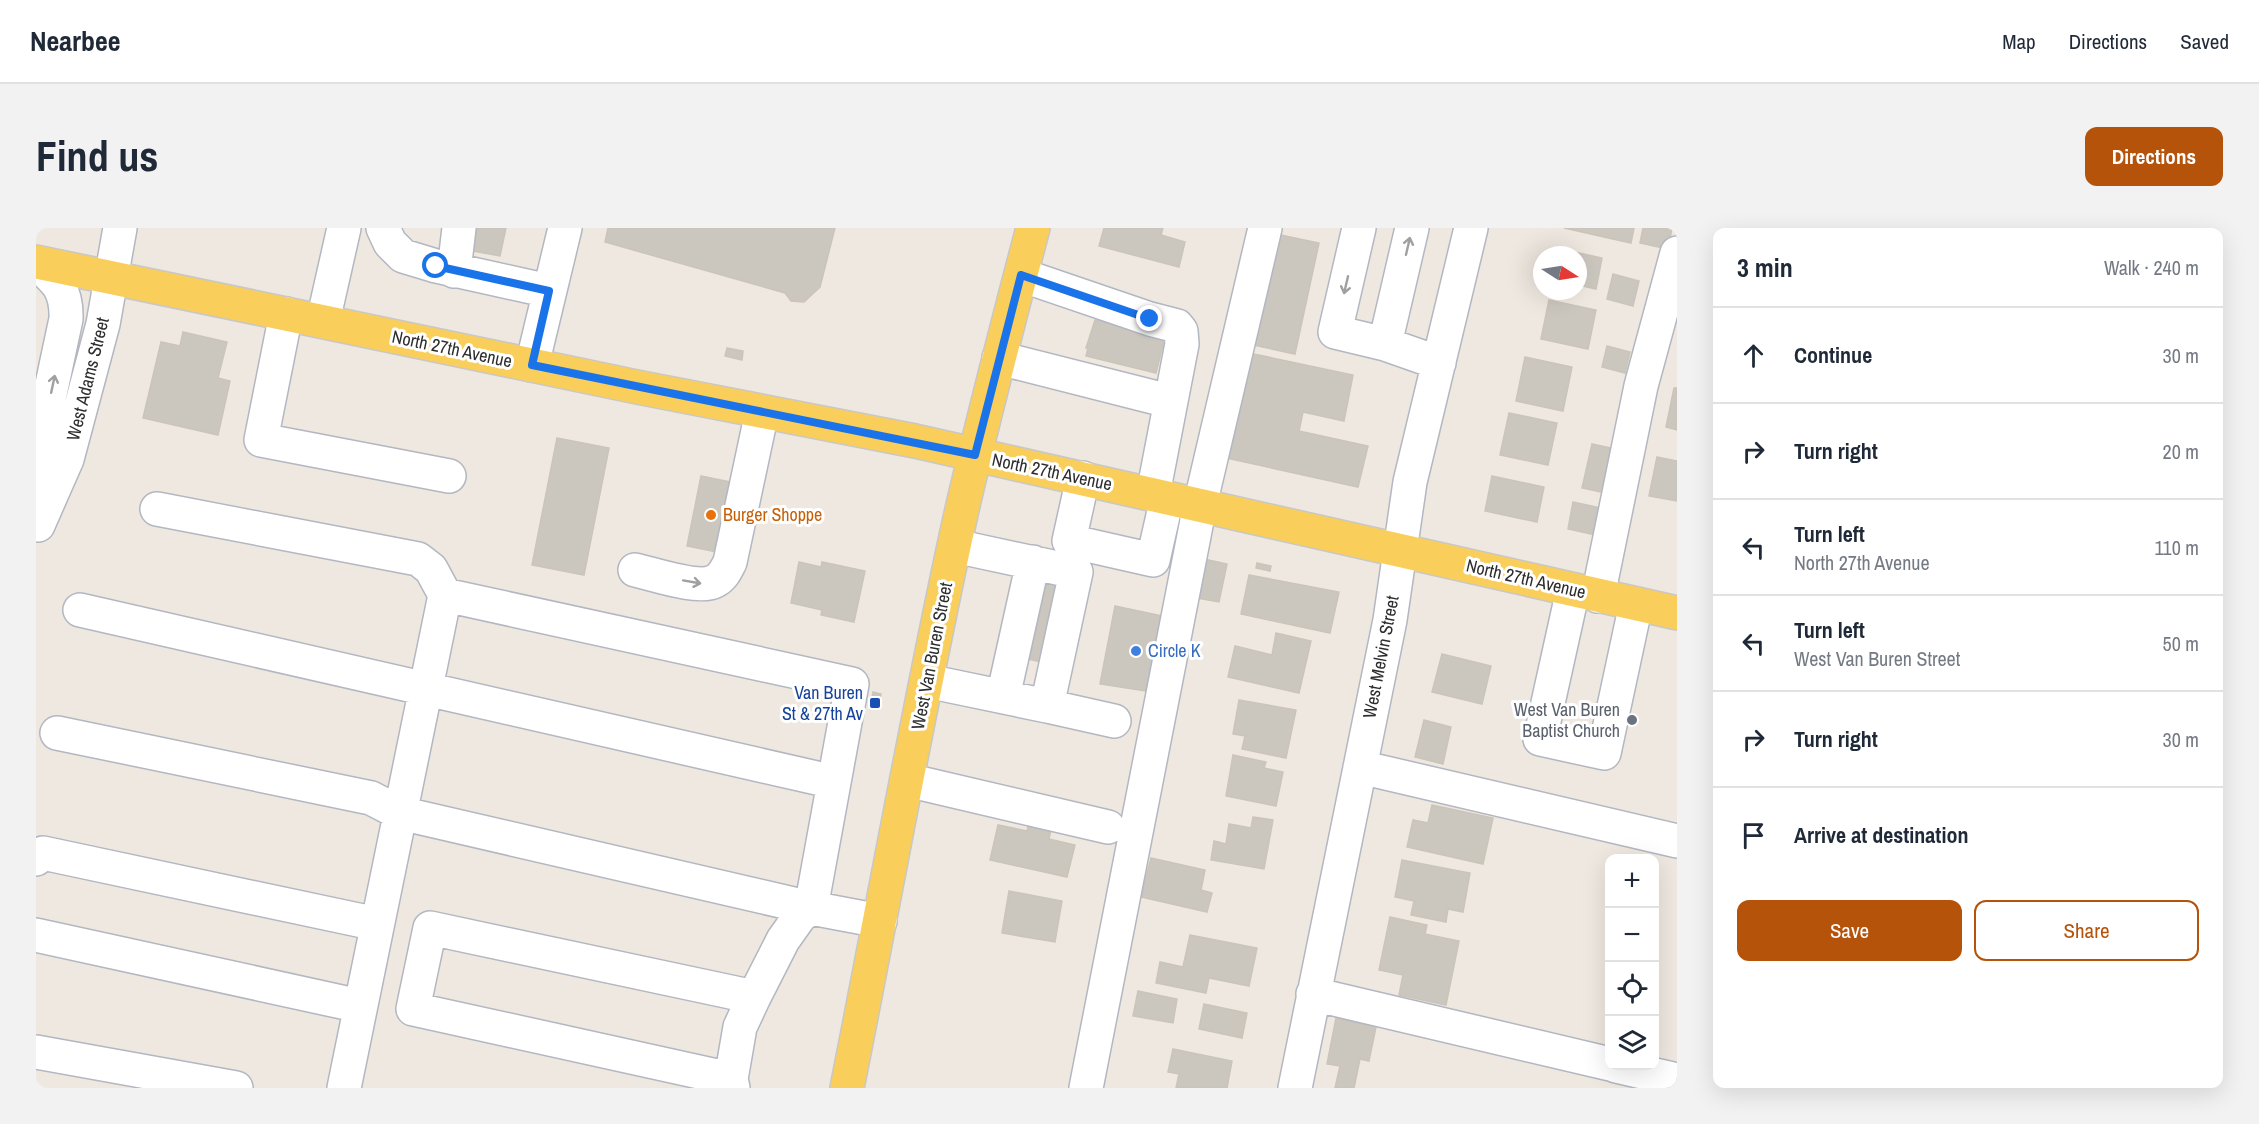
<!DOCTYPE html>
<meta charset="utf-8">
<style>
:root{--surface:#fff;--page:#f2f2f3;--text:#1f2937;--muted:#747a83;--line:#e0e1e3;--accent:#b45309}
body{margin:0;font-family:"Archivo Narrow",sans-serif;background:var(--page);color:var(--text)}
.controls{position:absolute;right:18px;bottom:18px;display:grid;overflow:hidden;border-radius:12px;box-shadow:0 6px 24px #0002}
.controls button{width:54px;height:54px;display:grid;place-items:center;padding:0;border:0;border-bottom:2px solid var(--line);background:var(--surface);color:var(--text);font:30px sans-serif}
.compass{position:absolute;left:1497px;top:18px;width:54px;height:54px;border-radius:50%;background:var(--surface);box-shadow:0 6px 24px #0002;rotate:102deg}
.stop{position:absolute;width:18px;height:18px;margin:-14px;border:4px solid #1a73e8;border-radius:50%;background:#fff}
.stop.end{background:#1a73e8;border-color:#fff;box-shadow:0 2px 6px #0008}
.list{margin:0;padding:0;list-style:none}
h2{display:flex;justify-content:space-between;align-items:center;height:78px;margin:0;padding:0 24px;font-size:26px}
h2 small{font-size:20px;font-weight:400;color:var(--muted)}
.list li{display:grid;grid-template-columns:39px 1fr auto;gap:18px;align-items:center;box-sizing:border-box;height:96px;padding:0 24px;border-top:2px solid var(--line)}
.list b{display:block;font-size:22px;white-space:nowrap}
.list p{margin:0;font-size:20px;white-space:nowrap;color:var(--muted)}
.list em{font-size:20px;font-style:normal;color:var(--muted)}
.actions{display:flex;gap:12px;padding:18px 24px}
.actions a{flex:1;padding:14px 0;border:2px solid var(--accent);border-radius:12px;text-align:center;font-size:21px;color:var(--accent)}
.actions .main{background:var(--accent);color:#fff}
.icon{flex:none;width:33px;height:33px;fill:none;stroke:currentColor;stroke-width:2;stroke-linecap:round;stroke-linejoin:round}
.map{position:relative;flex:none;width:1641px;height:860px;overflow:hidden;border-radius:12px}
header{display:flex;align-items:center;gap:36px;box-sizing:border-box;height:84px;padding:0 30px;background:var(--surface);border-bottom:2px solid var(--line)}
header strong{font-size:28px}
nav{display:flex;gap:33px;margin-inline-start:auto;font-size:21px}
.intro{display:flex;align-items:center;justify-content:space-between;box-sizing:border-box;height:144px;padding:0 36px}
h1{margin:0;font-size:42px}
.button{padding:15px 27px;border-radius:12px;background:var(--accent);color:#fff;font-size:21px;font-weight:700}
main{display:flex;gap:36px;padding:0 36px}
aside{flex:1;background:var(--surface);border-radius:12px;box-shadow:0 6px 24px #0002}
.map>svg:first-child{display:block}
.building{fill:#cbc6be;stroke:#cbc4b9;stroke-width:1.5}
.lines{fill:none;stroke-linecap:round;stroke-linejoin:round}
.minor-casing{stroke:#b3b7c1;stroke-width:36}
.major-casing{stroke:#c8c8c8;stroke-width:36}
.minor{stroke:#fff;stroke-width:33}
.major{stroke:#f9ce5b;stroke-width:33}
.oneway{stroke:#a0a0a0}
.route{stroke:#1a73e8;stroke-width:8}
.food-dot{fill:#e8710a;stroke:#fff;stroke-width:2}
.shop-dot{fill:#3f7fe0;stroke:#fff;stroke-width:2}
.transit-dot{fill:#1a4fb4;stroke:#fff;stroke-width:2}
.worship-dot{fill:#6b7280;stroke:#fff;stroke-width:2}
.labels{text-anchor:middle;stroke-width:6;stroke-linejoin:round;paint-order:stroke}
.street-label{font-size:18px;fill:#2d2d2d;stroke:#fff}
.food-label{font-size:18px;fill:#c56008;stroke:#fff;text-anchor:start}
.shop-label{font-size:18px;fill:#366cbe;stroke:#fff;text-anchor:start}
.transit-label{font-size:18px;fill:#164399;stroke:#fff;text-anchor:end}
.worship-label{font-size:18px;fill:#5b616d;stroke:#fff;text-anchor:end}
</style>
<header>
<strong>Nearbee</strong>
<nav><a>Map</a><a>Directions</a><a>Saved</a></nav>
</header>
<div class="intro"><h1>Find us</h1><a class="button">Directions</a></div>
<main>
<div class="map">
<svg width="1641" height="860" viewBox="0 0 1641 860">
<rect width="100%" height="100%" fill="#efe8e0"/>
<path class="building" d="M 435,0 L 470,0 L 464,28 L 431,22 Z
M 572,0 L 799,0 L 784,59 L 768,74 L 755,73 L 749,65 L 569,14 Z
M 1068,0 L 1127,0 L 1125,7 L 1149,14 L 1143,39 L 1063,18 Z
M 1528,0 L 1598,0 L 1595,15 Z
M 1607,0 L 1636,0 L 1632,21 L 1604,15 Z
M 1240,6 L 1283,15 L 1259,126 L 1217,117 Z
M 1520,20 L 1566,30 L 1560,61 L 1542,57 L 1542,27 L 1518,27 Z
M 1577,46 L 1603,53 L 1597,78 L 1571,71 Z
M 1513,72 L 1560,82 L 1552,121 L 1505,111 Z
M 1059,92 L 1129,109 L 1120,145 L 1050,128 L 1052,120 L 1050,120 Z
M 147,104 L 191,114 L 182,150 L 194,153 L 182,207 L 107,190 L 125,114 L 144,118 Z
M 1571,118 L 1594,124 L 1589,145 L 1566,139 Z
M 691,120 L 707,123 L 706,132 L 689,128 Z
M 1213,125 L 1317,147 L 1308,193 L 1267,184 L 1263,203 L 1332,218 L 1322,259 L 1190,230 Z
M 1489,129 L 1536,139 L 1527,183 L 1480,173 Z
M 1638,160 L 1641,160 L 1641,202 L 1630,199 Z
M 1473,185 L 1521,195 L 1512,237 L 1464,227 Z
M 521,210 L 573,220 L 548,347 L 496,337 Z
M 1556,216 L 1580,221 L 1570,265 L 1546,260 Z
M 1621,229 L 1641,233 L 1641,273 L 1613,268 Z
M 665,248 L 700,255 L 686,325 L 651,318 Z
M 1456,248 L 1508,259 L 1501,294 L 1449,283 Z
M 1537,274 L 1565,280 L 1560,307 L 1532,301 Z
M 1168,331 L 1191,336 L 1183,374 L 1160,370 Z
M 763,334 L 785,339 L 786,334 L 829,343 L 818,394 L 785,387 L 786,382 L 755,375 Z
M 1221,335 L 1235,338 L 1234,343 L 1220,340 Z
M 1213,347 L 1303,364 L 1294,405 L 1205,386 Z
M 999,353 L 1029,359 L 1014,436 L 983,429 Z
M 1079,378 L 1136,390 L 1122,465 L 1064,456 Z
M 1240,405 L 1275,413 L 1263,465 L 1192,449 L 1199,418 L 1236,427 Z
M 1406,426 L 1455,438 L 1446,476 L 1396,464 Z
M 837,464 L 845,466 L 843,478 L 834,481 Z
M 1203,472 L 1260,482 L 1250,530 L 1206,521 L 1209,508 L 1197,506 Z
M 1388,492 L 1415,499 L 1407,536 L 1379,529 Z
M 1197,527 L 1230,534 L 1228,540 L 1247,544 L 1240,578 L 1190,568 Z
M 1396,577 L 1457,590 L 1447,636 L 1371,619 L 1377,592 L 1392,595 Z
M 995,587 L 1017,592 L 1013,611 L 1039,617 L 1031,649 L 954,632 L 962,597 L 991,603 Z
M 1217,589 L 1237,592 L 1228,641 L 1175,632 L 1178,613 L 1190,616 L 1193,596 L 1215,600 Z
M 1115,630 L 1169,642 L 1165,662 L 1176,665 L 1171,684 L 1105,669 Z
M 1366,632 L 1434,645 L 1427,684 L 1412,681 L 1410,694 L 1375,687 L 1378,673 L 1359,669 Z
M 973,663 L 1026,673 L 1019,714 L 966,705 Z
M 1354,689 L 1391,697 L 1389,706 L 1423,713 L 1410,777 L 1363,767 L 1367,747 L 1343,742 Z
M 1154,707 L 1221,720 L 1213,758 L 1173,750 L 1170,765 L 1120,755 L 1124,734 L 1147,739 Z
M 1102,763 L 1141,771 L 1137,795 L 1097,788 Z
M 1168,776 L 1211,785 L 1206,810 L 1163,801 Z
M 1300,790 L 1340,799 L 1333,833 L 1324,831 L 1318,860 L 1299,860 L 1304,838 L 1291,836 Z
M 1137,821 L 1196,833 L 1191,860 L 1140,860 L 1143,846 L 1132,844 Z"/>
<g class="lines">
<g class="minor-casing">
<path id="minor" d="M 347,0 L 354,15 L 367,28 L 400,38 L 513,63
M 1323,0 L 1299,104 L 1349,116 L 1403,135
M 0,35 C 21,53 31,62 30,91 L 2,222 L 2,282
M 418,43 L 423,0
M 985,47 L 1114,91 L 1141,98 L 1145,103 L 1146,116 L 1117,266
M 250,86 L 225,212 L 413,248
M 287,93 L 308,0
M 1349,116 L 1376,0
M 963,130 L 1121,170 L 1135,172
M 496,137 L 529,0
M 1047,250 L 1033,313 L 1117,332 L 1131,270
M 121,281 L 382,331 L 395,341 L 409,367
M 2,297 L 31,231 L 67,96 L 84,0
M 599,342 C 617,346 663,362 679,353 C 687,349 690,342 694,334 L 726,184
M 1537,362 L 1504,511 L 1568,525 L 1600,376
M 1562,368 L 1605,158 L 1641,25
M 44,382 L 798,554
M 891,453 L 1011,478 L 1040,344 L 919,318
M 967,469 L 997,334
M 1011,478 L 1078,493
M 21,505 L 335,570 L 364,585 L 775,680 L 844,693
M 1324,539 L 1641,613
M 871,552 L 1072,599
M 0,631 L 7,625 L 341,696
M 0,707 L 324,778
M 1277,766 L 1574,836
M 0,824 L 200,860
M 1580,838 L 1641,852
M 695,851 L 377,781 L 394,700 L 718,769
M 308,860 L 409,367 L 816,456 L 775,680 L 764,688 L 747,712 L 718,769 L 704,799 L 695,851 L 697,860
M 1050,860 L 1164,277 L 1229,0
M 1259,860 L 1354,392 L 1374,254 L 1435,0"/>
</g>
<g class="major-casing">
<path id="major" d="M 0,34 L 601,159 L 879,213 L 1641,385
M 811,860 C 849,669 883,476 925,286 C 947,190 972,95 997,0"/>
</g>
<use href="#minor" class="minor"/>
<use href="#major" class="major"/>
</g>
<defs><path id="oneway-shaft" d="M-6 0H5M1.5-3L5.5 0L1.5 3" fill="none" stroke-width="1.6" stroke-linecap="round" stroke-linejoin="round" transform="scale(1.5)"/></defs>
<g class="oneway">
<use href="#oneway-shaft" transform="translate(1372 18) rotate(-77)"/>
<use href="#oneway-shaft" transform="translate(1310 57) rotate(103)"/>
<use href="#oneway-shaft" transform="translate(17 156) rotate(-78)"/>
<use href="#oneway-shaft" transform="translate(656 354) rotate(10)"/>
</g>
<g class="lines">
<path class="route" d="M 400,38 L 513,63 L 496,137 L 939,227 L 985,47 L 1114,91"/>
</g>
<circle class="food-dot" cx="675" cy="287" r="6"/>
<circle class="shop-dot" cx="1100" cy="423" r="6"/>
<rect class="transit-dot" x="833" y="469" width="12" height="12" rx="3"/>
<circle class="worship-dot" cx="1596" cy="492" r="6"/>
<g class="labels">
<g class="street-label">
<text transform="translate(416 121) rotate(12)" y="6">North 27th Avenue</text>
<text transform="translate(52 151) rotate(-76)" y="6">West Adams Street</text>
<text transform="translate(1016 244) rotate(12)" y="6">North 27th Avenue</text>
<text transform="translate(1490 351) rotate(13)" y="6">North 27th Avenue</text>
<text transform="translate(896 428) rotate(-79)" y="6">West Van Buren Street</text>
<text transform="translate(1345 429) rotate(-79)" y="6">West Melvin Street</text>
</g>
<g class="food-label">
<text x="687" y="293">Burger Shoppe</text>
</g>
<g class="shop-label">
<text x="1112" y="429">Circle K</text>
</g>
<g class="transit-label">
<text x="827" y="471">Van Buren<tspan x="827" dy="21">St &amp; 27th Av</tspan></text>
</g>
<g class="worship-label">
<text x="1584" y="488">West Van Buren<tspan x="1584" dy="21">Baptist Church</tspan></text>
</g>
</g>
</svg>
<div class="controls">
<button>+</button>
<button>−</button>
<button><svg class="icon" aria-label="locate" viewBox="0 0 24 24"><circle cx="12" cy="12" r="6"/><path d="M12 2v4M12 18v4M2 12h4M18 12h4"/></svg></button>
<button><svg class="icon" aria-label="layers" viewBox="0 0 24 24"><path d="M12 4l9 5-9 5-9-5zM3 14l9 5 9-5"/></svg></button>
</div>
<svg class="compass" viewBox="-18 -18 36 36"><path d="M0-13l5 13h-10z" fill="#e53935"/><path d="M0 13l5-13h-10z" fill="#747a83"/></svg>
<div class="stop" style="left:400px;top:38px"></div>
<div class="stop end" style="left:1114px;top:91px"></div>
</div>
<aside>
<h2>3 min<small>Walk · 240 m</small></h2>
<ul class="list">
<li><svg class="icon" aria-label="ahead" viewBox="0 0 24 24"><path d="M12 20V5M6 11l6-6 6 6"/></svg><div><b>Continue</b></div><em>30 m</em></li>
<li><svg class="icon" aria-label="right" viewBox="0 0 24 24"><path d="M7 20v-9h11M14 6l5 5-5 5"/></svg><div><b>Turn right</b></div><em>20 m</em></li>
<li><svg class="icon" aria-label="left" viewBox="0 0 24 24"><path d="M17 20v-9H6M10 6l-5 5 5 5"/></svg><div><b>Turn left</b><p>North 27th Avenue</p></div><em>110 m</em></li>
<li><svg class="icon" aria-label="left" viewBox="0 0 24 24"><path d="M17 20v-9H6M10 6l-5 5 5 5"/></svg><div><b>Turn left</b><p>West Van Buren Street</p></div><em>50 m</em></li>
<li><svg class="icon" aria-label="right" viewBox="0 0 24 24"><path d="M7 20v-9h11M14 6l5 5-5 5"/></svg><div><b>Turn right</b></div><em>30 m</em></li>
<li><svg class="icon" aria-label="arrive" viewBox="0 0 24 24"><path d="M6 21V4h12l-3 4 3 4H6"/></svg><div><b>Arrive at destination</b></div></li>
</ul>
<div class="actions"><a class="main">Save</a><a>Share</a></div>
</aside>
</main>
